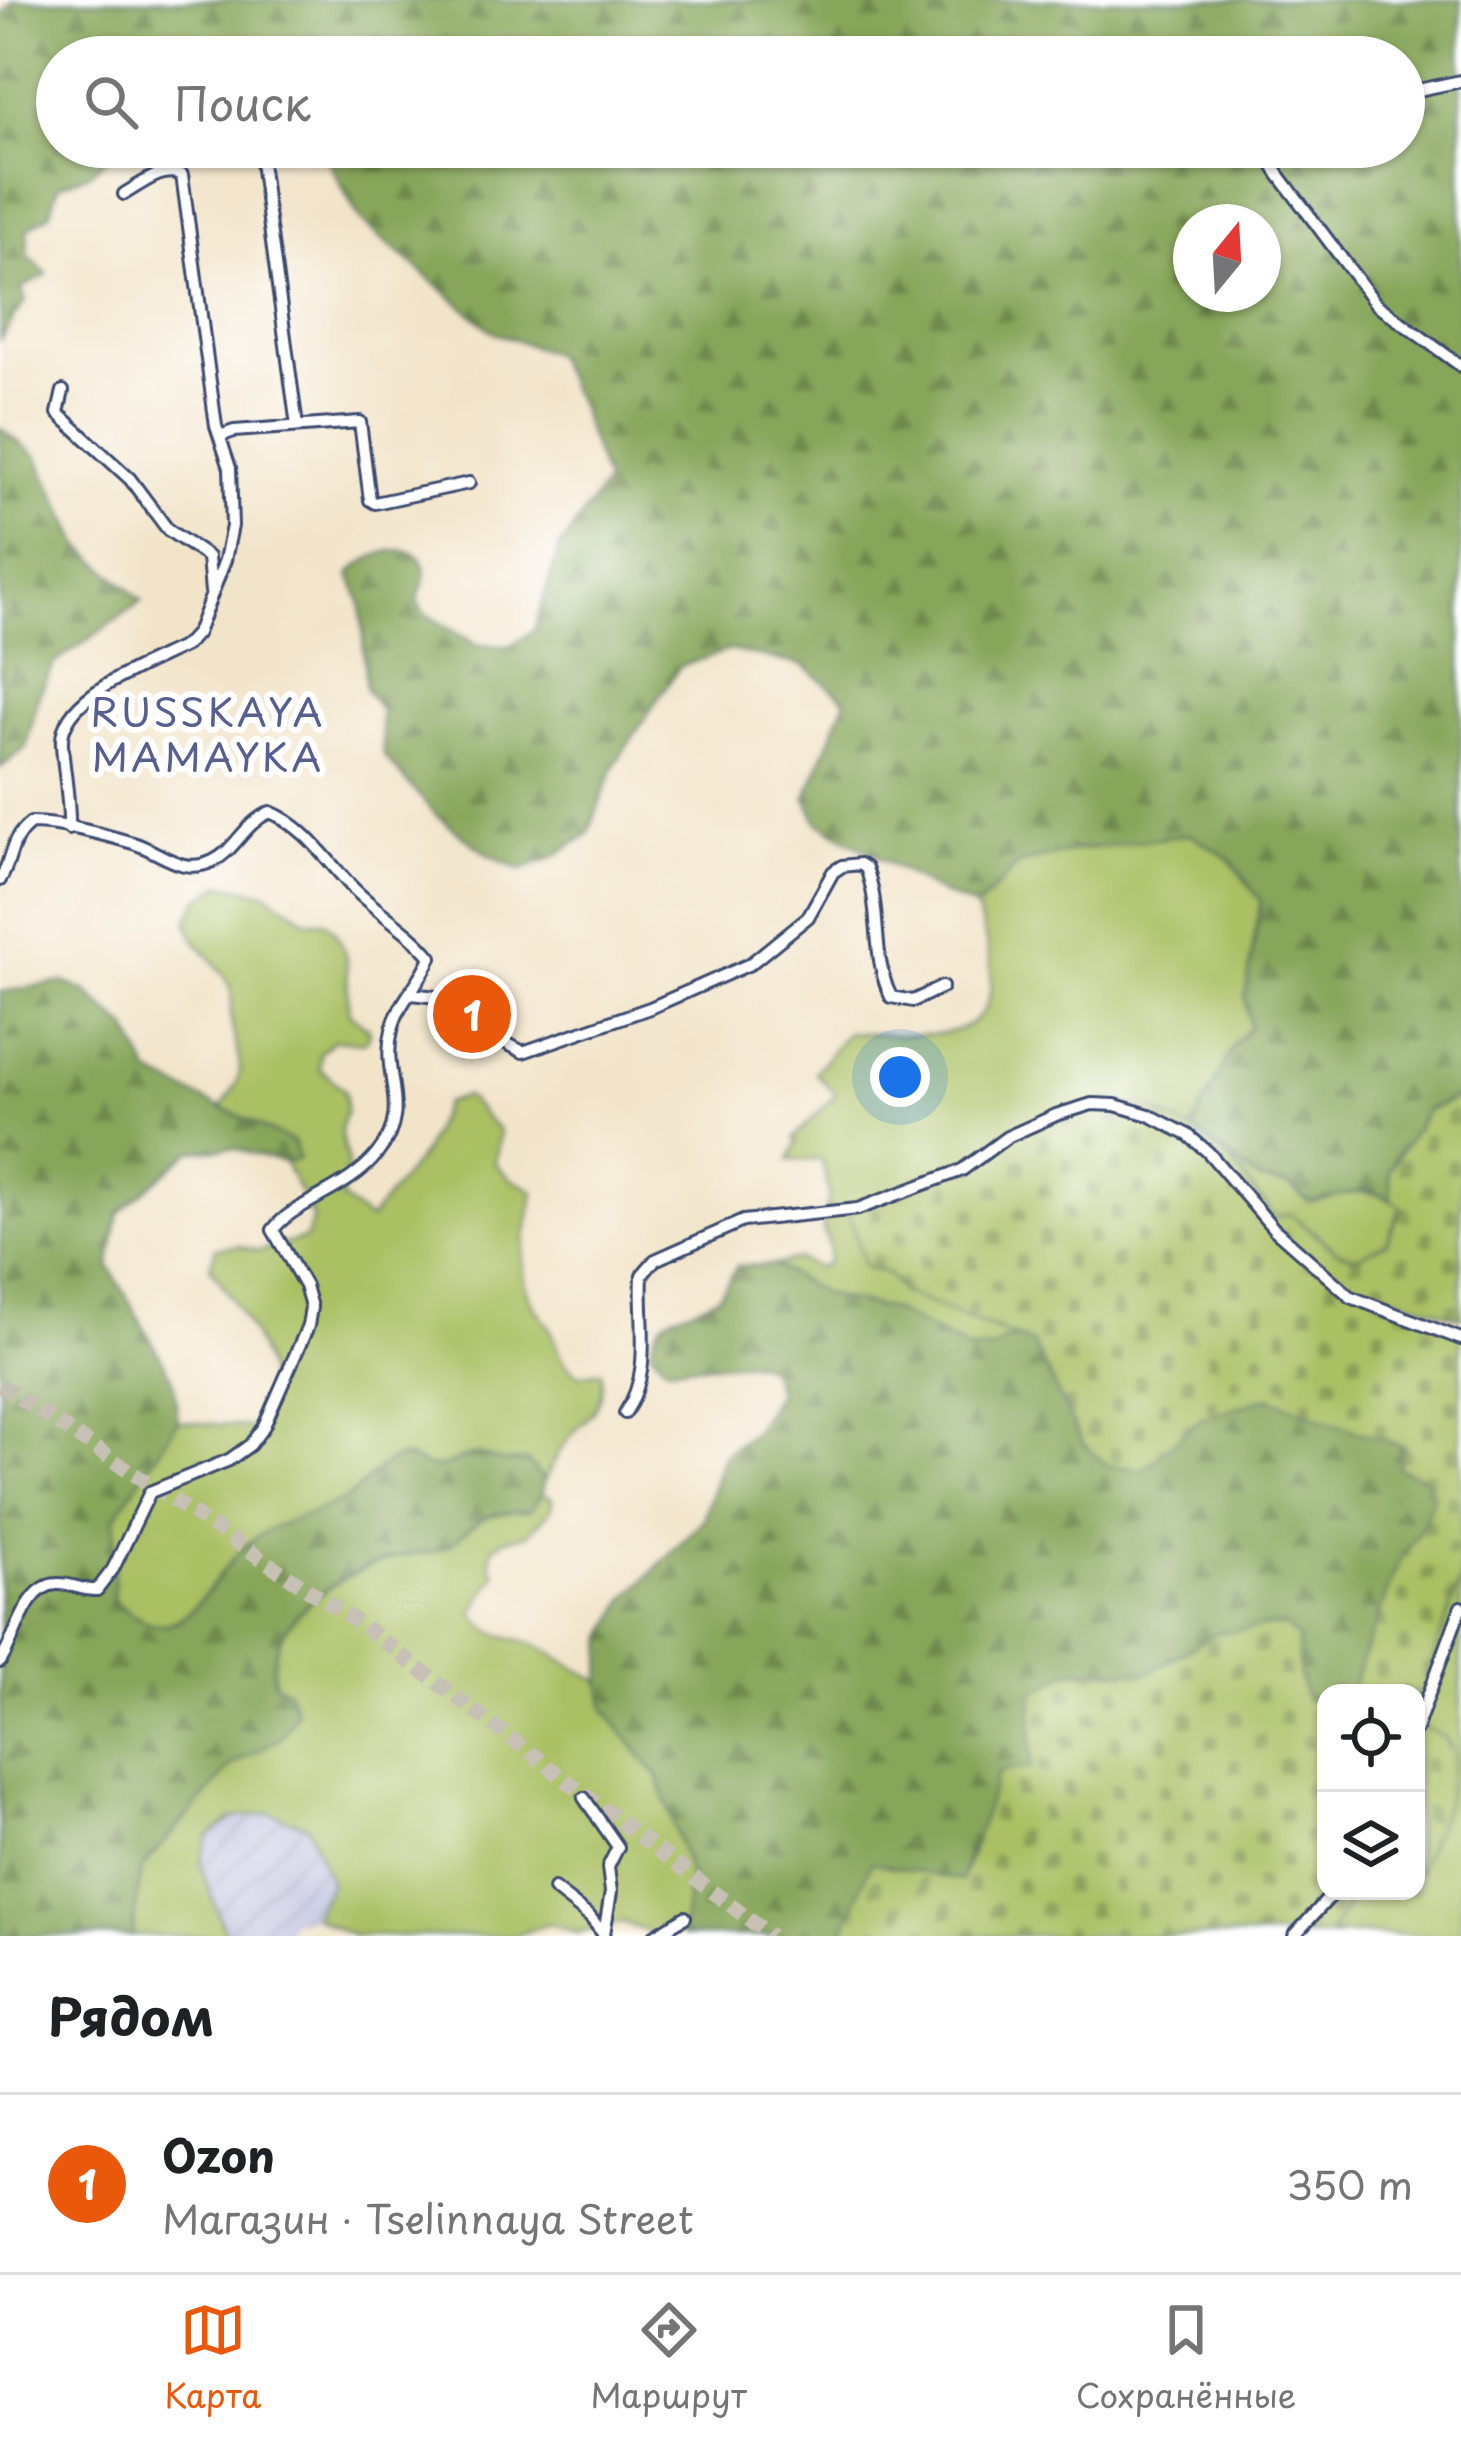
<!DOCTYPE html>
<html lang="ru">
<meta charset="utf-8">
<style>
:root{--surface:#fff;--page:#f6f6f6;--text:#202124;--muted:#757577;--line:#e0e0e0;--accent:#ea580c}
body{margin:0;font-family:"Playpen Sans",sans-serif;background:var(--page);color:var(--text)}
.controls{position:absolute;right:36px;bottom:36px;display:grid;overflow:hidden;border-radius:24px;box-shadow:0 3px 9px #0004}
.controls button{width:108px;height:108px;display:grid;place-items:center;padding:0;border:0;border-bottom:3px solid var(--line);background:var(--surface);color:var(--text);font:60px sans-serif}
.compass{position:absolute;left:1173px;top:204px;width:108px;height:108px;border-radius:50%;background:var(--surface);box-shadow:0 3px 9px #0004;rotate:18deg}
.you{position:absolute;left:900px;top:1077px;width:42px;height:42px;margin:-30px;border:9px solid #fff;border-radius:50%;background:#1a73e8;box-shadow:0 0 0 18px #1a73e833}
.badge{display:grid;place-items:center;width:78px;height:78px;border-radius:50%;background:var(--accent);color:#fff;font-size:39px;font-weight:700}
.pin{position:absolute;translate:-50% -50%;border:6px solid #fff;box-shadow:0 3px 12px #0006}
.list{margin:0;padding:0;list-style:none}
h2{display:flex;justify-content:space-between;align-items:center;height:156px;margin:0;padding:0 48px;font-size:51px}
h2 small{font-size:39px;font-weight:400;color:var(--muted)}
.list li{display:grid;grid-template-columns:78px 1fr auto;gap:36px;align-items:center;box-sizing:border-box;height:180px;padding:0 48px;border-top:3px solid var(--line)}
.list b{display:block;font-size:45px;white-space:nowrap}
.list p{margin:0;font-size:39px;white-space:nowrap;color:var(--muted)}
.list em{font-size:39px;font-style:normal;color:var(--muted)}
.icon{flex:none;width:66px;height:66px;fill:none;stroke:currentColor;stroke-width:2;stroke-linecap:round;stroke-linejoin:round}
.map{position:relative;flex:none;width:1461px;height:1936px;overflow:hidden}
.search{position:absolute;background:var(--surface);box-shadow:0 3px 9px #0004;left:36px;right:36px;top:36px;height:132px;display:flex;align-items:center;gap:30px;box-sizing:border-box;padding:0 42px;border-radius:66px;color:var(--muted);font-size:45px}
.sheet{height:336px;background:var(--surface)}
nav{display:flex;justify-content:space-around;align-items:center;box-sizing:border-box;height:168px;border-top:3px solid var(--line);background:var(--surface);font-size:33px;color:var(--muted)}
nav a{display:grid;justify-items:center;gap:6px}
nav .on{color:var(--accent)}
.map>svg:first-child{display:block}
.industrial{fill:url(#industrial-furrows)}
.green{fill:#aac064;stroke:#627861;stroke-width:3}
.forest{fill:url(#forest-firs);stroke:#516a5c;stroke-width:3;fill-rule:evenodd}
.cemetery{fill:url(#cemetery-stones);stroke:#627861;stroke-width:3}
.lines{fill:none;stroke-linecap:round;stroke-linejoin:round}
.highway-tunnel{stroke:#c7c0b4;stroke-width:15;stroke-dasharray:15 8;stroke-linecap:butt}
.minor-casing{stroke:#3b4a6e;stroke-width:16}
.minor{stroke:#fff;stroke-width:10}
.labels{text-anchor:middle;stroke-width:12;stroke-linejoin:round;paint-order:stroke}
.quarter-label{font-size:39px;letter-spacing:3px;fill:#575f90;stroke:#fff}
</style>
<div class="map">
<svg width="1461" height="1936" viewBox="0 0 1461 1936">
<defs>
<pattern id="industrial-furrows" width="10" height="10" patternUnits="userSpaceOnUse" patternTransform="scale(3)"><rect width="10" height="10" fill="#bfc2dd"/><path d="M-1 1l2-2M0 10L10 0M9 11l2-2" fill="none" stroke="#a4a7c0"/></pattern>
<pattern id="forest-firs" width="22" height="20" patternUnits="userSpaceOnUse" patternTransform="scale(3)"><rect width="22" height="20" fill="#87a65a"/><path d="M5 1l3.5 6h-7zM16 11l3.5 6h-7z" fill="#6e884e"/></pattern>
<pattern id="cemetery-stones" width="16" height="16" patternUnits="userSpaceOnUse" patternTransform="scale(3)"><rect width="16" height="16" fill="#aac064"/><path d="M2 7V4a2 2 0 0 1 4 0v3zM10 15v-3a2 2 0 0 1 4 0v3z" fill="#8a9c56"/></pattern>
</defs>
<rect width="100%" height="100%" fill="#fff"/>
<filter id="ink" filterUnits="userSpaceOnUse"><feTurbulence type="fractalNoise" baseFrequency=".00833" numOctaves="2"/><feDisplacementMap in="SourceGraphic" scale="24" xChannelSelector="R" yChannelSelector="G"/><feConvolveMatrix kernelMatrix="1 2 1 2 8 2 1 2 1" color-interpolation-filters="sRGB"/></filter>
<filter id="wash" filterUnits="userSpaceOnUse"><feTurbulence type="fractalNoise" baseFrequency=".004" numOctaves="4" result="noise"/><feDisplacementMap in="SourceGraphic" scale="48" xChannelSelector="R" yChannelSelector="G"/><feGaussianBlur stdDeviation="2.7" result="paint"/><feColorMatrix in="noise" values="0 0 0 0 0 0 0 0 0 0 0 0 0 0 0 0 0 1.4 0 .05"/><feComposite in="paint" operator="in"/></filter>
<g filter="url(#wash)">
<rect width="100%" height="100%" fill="#f2e4c9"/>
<path class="industrial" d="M 271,1813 L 308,1826 L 330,1883 L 314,1917 L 292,1921 L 283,1936 L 226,1936 L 200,1864 L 208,1837 L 233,1818 Z"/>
<path class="green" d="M 1190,834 L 1229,858 L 1261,900 L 1245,998 L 1250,1027 L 1234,1044 L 1259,1180 L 1290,1186 L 1309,1202 C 1341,1193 1374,1182 1401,1207 L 1386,1243 L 1357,1257 L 1336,1251 L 1315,1232 L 1275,1218 L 1231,1161 L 1191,1131 L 979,1158 L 848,1211 L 865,1267 L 887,1273 L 903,1293 L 1033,1344 L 1005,1340 L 992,1350 L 968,1350 L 894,1311 L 825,1295 L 774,1265 L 798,1259 L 819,1268 L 828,1262 L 829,1247 L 823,1229 L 829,1195 L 822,1160 L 789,1160 L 797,1142 L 794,1138 L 836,1094 L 815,1073 L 847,1032 C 957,1041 1023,1042 976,908 L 1019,864 L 1070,851 Z
M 222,884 L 266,893 L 308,921 L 325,921 C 355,950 345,976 349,1013 L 368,1028 L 369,1036 L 364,1043 L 335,1040 L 320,1053 L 320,1069 L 345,1091 L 346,1110 L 340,1130 L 348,1164 L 342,1199 L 369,1220 L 423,1153 L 445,1103 L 465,1096 L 500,1132 L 495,1164 L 511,1179 L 534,1191 C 530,1230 513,1264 533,1304 C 538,1312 545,1319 550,1328 C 560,1349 558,1360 579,1375 L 601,1371 C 606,1408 590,1412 569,1438 C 559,1450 552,1466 544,1481 L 527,1461 C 518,1462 508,1463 499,1461 C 489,1459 484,1453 473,1455 C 457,1458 447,1470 429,1467 C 417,1464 408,1453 395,1459 C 375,1467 363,1489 345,1499 C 313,1517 272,1520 245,1546 C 200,1588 182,1664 113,1599 L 115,1517 L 178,1421 L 254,1428 C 258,1420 267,1410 268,1402 C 275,1358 234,1301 210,1267 L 216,1248 L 239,1246 L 259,1251 L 306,1238 L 313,1219 L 285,1163 L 298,1159 L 294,1143 L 221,1107 C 252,1069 237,1060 231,1020 C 229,1011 234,1000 231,992 C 224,963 194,950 187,921 L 199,899 Z
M 542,1493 L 552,1498 L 552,1508 L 529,1534 L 506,1539 L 492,1548 L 490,1564 L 496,1574 L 473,1613 C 493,1643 516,1634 540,1647 C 560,1658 579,1671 600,1681 L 605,1709 L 659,1778 L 690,1876 L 682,1933 L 653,1934 L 623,1922 L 577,1933 L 548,1923 L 515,1936 L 353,1936 L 314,1917 L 330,1883 L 308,1826 L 271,1813 L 233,1818 L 208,1837 L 200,1864 L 226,1936 L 132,1936 L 141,1869 L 233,1764 L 280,1738 C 278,1714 271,1687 272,1664 C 277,1610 355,1567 402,1556 C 414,1553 427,1554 439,1550 C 458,1544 467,1526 484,1518 C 496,1512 516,1512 530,1510 Z
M 1461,1527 L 1461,1936 L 1330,1933 L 1355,1891 L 1416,1891 L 1422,1854 L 1446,1804 L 1416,1723 L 1416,1693 Z"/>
<path class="forest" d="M 13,0 L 1461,0 L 1461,1094 L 1426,1110 L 1390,1170 L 1391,1198 L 1366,1190 L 1309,1202 L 1290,1186 L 1259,1180 L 1192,1128 L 1234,1044 L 1250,1027 L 1245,998 L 1261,901 L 1229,858 L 1190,834 L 1070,851 L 1019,864 L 976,908 L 940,893 L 817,822 L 806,797 L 846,700 L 803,665 L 730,650 L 680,666 L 615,764 L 588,834 L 552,858 L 521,870 L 488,855 L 437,816 L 384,756 L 380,708 L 366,690 L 361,602 L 350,575 C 363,555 420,533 425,571 C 426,580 420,591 417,600 L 423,612 L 477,645 L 512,646 L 534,630 L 560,547 L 606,483 L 577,402 L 553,354 L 493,332 L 360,220 L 321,147 L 1404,147 L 1404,57 L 57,57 L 57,147 L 118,147 L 89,174 L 59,185 L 50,214 L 27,229 L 28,255 L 47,274 L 21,289 L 26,300 L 0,339 L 0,18 ZM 1191,222 L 1263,222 L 1263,294 L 1191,294 Z
M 0,428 L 37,456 L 80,545 L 142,601 L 54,664 L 39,695 L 26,748 L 0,768 Z
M 63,982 L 85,991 L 129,1030 L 150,1074 L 294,1143 L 298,1159 L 285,1163 L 233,1148 L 190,1151 L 119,1213 L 109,1266 L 173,1379 L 178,1421 L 115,1517 L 113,1600 C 184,1665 200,1588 245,1546 C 272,1520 313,1517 345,1499 C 363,1489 375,1467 395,1459 C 408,1453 417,1464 429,1467 C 447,1470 457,1458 473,1455 C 484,1453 489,1459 499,1461 C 508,1463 518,1462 527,1461 L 544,1481 L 542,1493 L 530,1510 C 516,1512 496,1512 484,1518 C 467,1526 458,1544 439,1550 C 427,1554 414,1553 402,1556 C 346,1569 264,1616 274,1683 L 288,1690 L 296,1712 L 281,1738 L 233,1764 L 141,1869 L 132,1936 L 0,1936 L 0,992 Z
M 774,1265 L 825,1295 L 894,1311 L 968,1350 L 992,1350 L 1005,1340 L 1020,1339 L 1033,1344 L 1083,1444 L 1144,1469 L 1200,1419 L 1269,1397 L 1326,1421 L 1404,1446 L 1413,1472 L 1426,1478 L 1433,1494 L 1425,1521 L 1397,1566 L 1350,1693 L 1326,1693 L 1326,1705 C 1295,1702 1298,1664 1298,1640 L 1216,1633 L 1150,1672 L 1072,1670 L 1033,1693 L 1031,1768 L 968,1853 L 961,1882 L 850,1915 L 842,1936 L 682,1936 L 690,1876 L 659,1779 L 605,1709 L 600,1681 L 605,1637 L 624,1601 L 703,1520 L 723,1456 L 755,1430 L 777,1392 L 771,1370 L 758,1362 L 666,1367 L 651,1350 C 657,1306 686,1317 715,1298 C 724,1292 731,1276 737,1266 Z"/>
<path class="cemetery" d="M 1461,1096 L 1461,1318 L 1382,1292 L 1378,1301 L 1442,1321 L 1461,1331 L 1461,1578 L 1416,1708 L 1416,1693 L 1350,1693 L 1397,1566 L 1425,1521 L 1433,1495 L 1425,1478 L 1398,1468 L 1403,1446 L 1326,1421 L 1269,1397 L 1200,1419 L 1144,1469 L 1107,1465 L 1083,1444 L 1033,1344 L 903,1293 L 887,1273 L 865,1267 L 848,1211 L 954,1172 L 1003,1135 L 1108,1100 L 1156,1111 L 1194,1132 L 1231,1161 L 1275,1217 L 1291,1214 L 1336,1251 L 1357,1257 L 1386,1243 L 1401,1208 L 1391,1198 L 1390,1170 L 1427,1111 Z
M 1284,1624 L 1298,1640 C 1298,1664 1295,1702 1326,1705 L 1326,1891 L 1355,1891 L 1330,1933 L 1341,1936 L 842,1936 L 871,1862 L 961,1881 L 999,1771 L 1031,1768 L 1033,1693 L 1072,1670 L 1150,1672 L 1216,1633 Z
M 1416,1723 L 1445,1738 L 1455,1754 L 1446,1804 L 1416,1875 Z"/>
</g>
<g filter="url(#ink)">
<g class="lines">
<path class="highway-tunnel" d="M 0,1385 L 363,1626 L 771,1936"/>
<g class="minor-casing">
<path id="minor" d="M 1404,93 L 1461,81
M 259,147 L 297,426
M 1274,147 L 1272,164 L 1279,175 L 1376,304 L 1461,366
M 63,391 L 58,413 L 130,479 L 168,530 L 208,557 L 211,592
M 220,436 L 234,431 L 360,422 L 370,500 L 375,503 L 469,483
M 69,829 C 70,800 64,774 62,745 C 58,695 148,665 186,645 L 197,633 L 225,560 L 232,526 L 230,468 L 216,426 L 182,175 C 163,165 142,184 124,194
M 0,880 C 13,859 9,839 31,823 C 62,823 102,834 133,843 C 162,852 181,876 213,861 C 236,850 243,824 270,812 C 305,826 328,862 353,888 C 378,913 409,930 431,957 C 420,984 398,1002 392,1030 C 380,1078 414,1108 377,1154 C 349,1190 293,1202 273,1230 L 305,1286 L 311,1307 L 308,1326 L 264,1426 L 250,1445 L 229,1460 L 150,1492 L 113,1569 L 97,1590 C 83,1591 71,1583 57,1584 C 25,1585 16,1640 0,1662
M 412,994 L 436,997 L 476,1027 L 523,1052 L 650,1008 L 750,964 L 808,917 L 833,872 L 842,866 L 860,864 L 866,868 C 882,910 871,956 891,997 L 913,1001 L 942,987
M 625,1413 C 653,1372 639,1322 642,1275 L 655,1260 L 743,1221 L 858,1209 L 962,1170 L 1007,1137 L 1056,1115 L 1092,1104 L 1115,1105 L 1149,1115 L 1188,1135 L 1208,1152 L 1274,1229 L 1351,1297 L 1461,1339
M 1416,1729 L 1461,1607
M 584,1798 L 618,1847 L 608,1867 L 611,1892 L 604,1934
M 554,1889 L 590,1917 L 605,1936
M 654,1936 L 685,1917
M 1294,1936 L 1335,1891"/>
</g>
<use href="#minor" class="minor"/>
</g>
</g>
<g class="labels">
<g class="quarter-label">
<text x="208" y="727">RUSSKAYA<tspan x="208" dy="45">MAMAYKA</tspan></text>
</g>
</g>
</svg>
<div class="controls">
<button><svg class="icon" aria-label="locate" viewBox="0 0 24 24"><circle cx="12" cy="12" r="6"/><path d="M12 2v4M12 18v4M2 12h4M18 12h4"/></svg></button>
<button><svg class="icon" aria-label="layers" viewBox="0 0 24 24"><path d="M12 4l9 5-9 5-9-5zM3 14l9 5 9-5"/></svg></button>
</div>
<svg class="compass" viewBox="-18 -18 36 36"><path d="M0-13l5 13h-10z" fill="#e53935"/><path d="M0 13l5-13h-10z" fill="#757577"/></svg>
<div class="you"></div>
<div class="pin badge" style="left:472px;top:1014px">1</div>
<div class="search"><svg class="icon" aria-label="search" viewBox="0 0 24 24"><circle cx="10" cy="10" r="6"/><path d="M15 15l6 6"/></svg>Поиск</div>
</div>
<section class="sheet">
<h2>Рядом<small></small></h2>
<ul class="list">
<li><span class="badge">1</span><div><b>Ozon</b><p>Магазин · Tselinnaya Street</p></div><em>350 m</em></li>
</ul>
</section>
<nav>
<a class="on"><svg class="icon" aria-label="map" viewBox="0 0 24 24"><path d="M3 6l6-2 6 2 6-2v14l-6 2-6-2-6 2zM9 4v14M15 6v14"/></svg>Карта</a>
<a><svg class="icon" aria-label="directions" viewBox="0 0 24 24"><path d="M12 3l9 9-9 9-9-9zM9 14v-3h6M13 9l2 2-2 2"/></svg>Маршрут</a>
<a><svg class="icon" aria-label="saved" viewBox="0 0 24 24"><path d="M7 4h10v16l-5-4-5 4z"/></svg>Сохранённые</a>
</nav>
